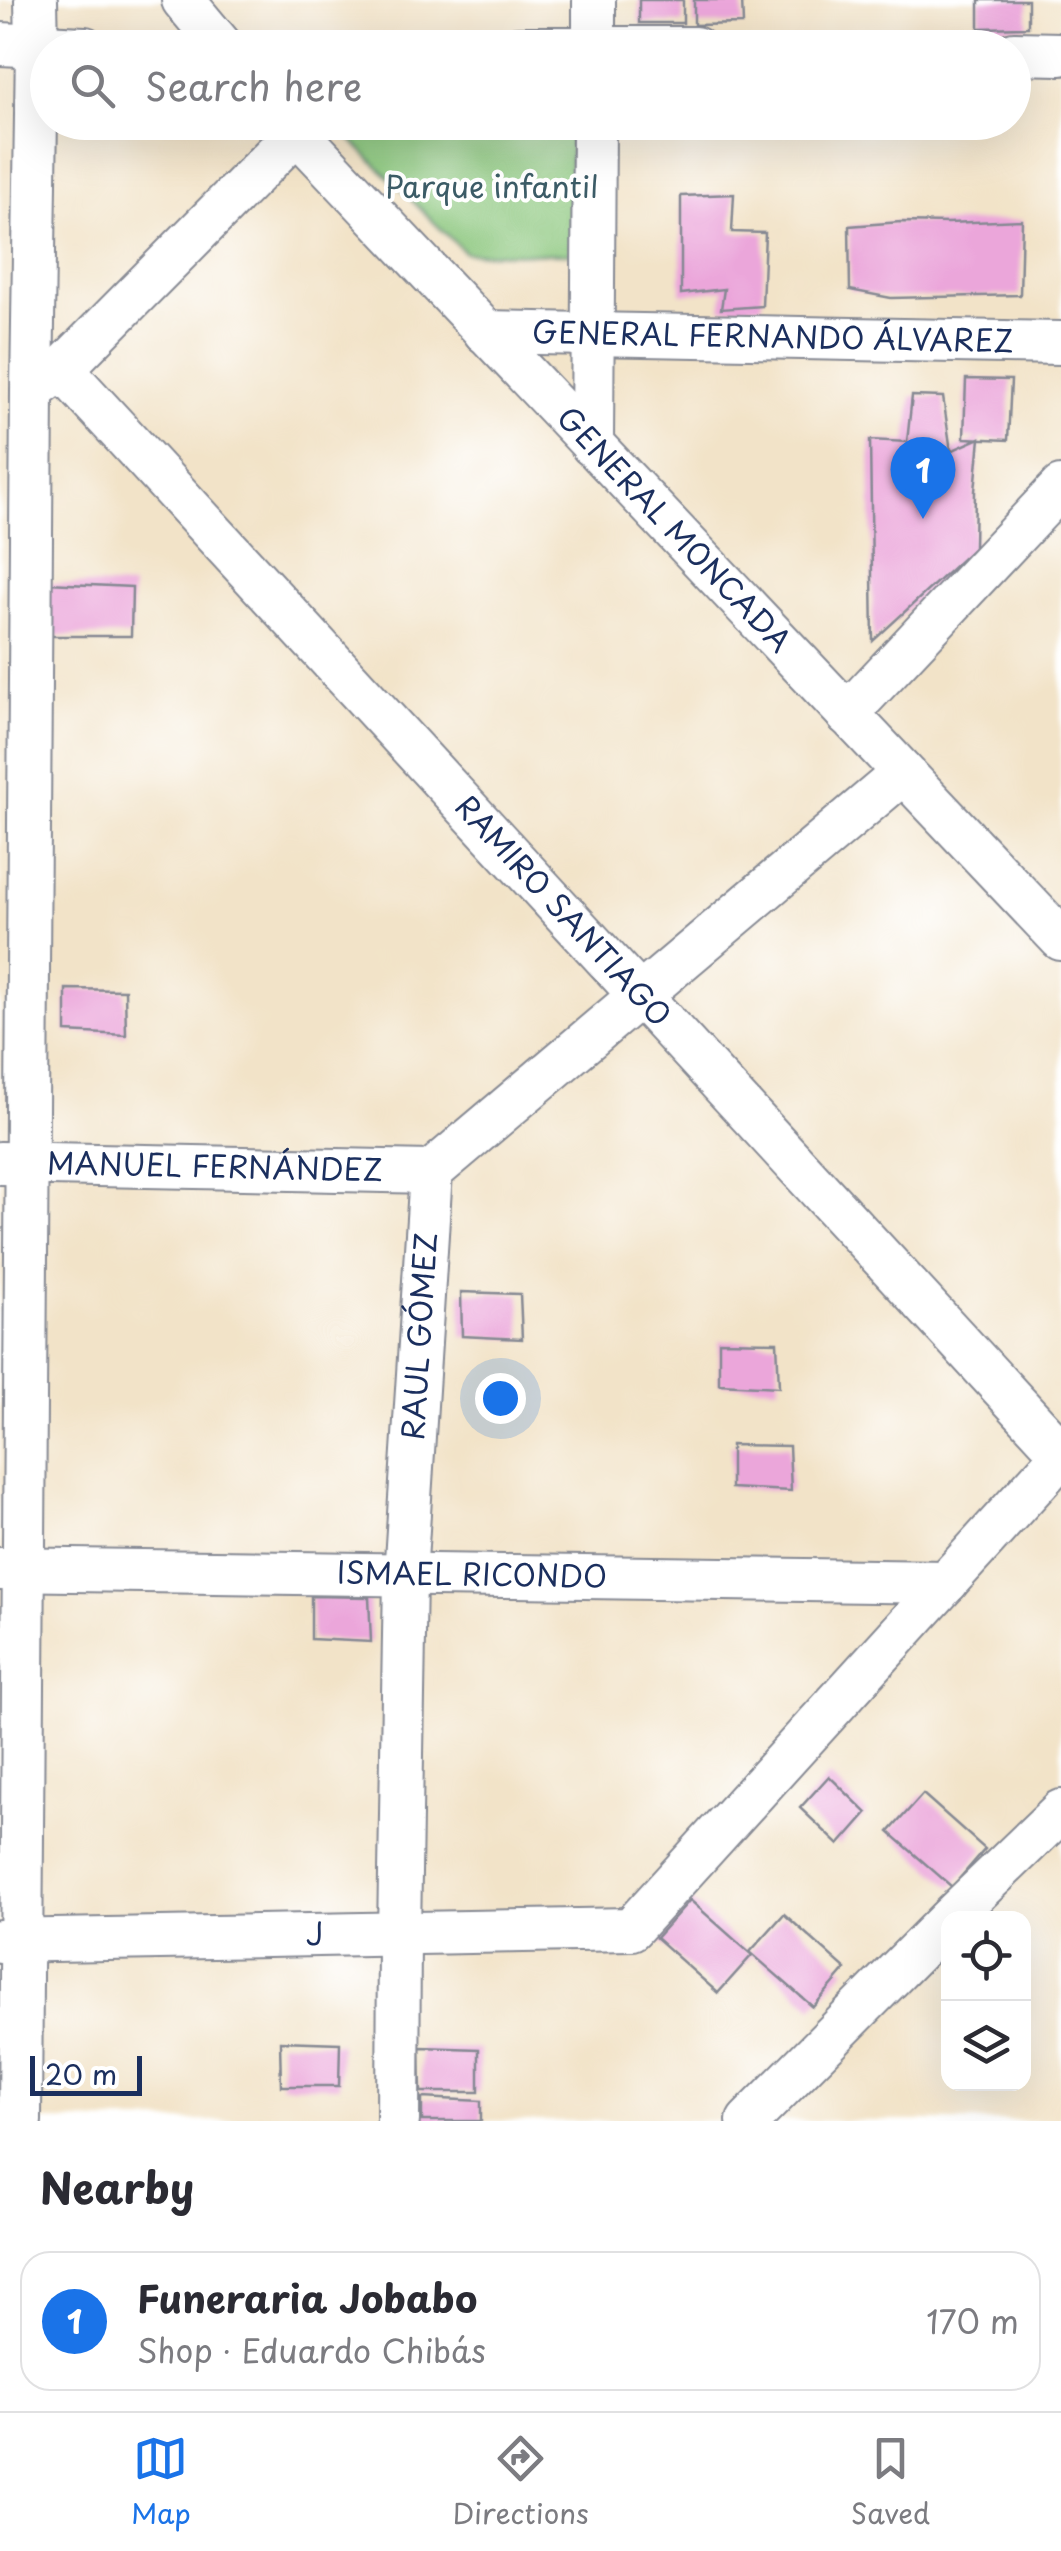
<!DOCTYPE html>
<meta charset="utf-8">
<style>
:root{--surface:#fff;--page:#f2f2f3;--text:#2b2b33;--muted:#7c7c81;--line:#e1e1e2;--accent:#1a73e8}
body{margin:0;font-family:"Playpen Sans",sans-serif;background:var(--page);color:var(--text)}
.controls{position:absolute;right:30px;bottom:30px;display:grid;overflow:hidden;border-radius:20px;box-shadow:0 10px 40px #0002}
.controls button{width:90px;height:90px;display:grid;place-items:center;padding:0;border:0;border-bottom:2px solid var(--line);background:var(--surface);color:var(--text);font:50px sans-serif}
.scale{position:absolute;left:30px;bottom:25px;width:112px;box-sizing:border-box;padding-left:10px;border:5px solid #1b2f5e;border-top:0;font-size:28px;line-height:35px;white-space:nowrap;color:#1b2f5e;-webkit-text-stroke:8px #fff;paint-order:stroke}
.you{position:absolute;left:500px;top:1398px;width:35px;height:35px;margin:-25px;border:8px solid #fff;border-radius:50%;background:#1a73e8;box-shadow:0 0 0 15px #1a73e833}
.badge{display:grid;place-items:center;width:65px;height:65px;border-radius:50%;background:var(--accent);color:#fff;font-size:32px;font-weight:700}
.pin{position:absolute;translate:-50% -82px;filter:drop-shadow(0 2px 5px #0008)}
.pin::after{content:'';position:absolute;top:52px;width:35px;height:30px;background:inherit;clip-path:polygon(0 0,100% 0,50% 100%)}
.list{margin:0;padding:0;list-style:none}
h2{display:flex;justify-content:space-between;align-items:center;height:130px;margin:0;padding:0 40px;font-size:42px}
h2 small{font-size:32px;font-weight:400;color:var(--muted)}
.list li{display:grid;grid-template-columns:65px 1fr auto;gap:30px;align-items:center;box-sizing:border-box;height:140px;margin:0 20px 20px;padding:0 20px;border:2px solid var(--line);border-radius:30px}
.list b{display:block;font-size:38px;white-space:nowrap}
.list p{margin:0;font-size:32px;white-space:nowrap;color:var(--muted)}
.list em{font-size:32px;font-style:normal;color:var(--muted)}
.icon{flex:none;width:55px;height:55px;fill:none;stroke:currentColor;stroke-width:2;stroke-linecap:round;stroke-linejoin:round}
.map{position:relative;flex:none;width:1061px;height:2121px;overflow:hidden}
.search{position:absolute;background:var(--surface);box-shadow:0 10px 40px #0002;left:30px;right:30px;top:30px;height:110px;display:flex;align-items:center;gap:25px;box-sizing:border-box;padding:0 35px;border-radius:55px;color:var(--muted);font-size:38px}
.sheet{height:290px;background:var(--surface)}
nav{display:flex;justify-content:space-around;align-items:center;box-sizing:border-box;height:140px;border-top:2px solid var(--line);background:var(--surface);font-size:28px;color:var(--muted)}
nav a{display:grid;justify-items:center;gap:5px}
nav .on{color:var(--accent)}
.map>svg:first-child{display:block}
.green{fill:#8ac67c;stroke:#527a6d;stroke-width:2.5}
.building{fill:#eba6da}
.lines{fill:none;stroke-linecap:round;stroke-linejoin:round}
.minor-casing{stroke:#868993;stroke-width:46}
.minor{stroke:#fff;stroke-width:42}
.labels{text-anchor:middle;stroke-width:8;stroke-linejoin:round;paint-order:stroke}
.park-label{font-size:30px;fill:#3c5c67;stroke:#fff}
.street-label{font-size:30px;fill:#1b2f5e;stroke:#fff}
</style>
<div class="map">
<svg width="1061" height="2121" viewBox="0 0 1061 2121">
<rect width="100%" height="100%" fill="#fff"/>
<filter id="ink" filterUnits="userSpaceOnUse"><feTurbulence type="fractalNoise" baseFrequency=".01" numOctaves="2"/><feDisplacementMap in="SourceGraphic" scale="20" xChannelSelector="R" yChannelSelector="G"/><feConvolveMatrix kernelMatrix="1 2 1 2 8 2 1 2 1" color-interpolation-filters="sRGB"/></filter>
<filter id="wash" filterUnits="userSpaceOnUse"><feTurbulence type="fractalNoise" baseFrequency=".0048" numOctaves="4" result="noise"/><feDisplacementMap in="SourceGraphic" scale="40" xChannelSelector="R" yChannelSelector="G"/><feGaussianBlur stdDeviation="2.25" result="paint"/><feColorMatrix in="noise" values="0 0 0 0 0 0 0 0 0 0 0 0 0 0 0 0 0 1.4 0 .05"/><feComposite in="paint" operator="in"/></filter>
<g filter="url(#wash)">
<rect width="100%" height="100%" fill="#f2e3c8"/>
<path class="green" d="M 334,123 L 571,123 L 570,254 L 465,253 Z"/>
<g id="blocks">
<path class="building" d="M 639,0 L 683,0 L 683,23 L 639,23 Z
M 694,0 L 742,0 L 743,24 L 694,25 Z
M 979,0 L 1028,0 L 1028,27 L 979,28 Z
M 734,194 L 732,232 L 765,233 L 762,306 L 721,309 L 724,289 L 681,294 L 681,196 Z
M 1022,220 L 1020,295 L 891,298 L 850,290 L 849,226 L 901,222 L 948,223 Z
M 966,379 L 1011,380 L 1008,440 L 964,438 Z
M 912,396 L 943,397 L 951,451 L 980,438 L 975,491 L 974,548 L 873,641 L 870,440 L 907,442 Z
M 47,583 L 132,587 L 131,636 L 50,636 Z
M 66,989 L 125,990 L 126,1035 L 66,1032 Z
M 461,1292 L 520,1294 L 522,1339 L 462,1336 Z
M 719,1341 L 777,1342 L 779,1387 L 719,1384 Z
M 731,1445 L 789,1446 L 791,1491 L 731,1488 Z
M 311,1596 L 369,1597 L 371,1642 L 311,1639 Z
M 829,1776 L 867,1813 L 839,1845 L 800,1808 Z
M 923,1794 L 985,1849 L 952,1887 L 889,1832 Z
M 690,1900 L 752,1955 L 718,1993 L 656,1938 Z
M 784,1914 L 846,1969 L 813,2007 L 750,1952 Z
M 280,2041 L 340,2043 L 339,2086 L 281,2086 Z
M 420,2047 L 479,2049 L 479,2092 L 421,2092 Z
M 422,2098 L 481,2101 L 481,2121 L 422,2121 Z"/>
</g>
</g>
<g filter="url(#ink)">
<use href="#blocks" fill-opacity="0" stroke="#868993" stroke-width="2.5"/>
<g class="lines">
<g class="minor-casing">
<g id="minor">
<path d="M 183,0 L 223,48"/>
<path d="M 0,44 L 85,48"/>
<path d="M 518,48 L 695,48"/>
<path d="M 594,48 L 594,0"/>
<path d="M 1014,53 L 1061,54"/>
<path id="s1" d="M 287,122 L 1061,939"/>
<path id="s2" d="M 485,332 L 1061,343"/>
<path id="s3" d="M 62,369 L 1061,1452"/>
<path d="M 40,385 L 62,369 L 296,133"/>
<path d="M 592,445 L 594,122"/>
<path d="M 847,714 L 1061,487"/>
<path id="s4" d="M 0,1163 L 431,1172"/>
<path id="s5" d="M 0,1569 L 947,1582"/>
<path d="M 950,1918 L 1061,1811"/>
<path id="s6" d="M 0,1941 L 631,1929 L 1061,1456"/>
<path d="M 20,2121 L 32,392 L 37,45 L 36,0"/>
<path id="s7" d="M 398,2121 L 399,1933 L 405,1576 L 431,1172 L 903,773"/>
<path d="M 748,2121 L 948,1920"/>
</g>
</g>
<use href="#minor" class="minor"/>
</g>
</g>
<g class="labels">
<g class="park-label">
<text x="492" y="198">Parque infantil</text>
</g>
<g class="street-label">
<text dy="10" stroke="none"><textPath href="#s2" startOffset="288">GENERAL FERNANDO ÁLVAREZ</textPath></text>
<text dy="10" stroke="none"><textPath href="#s1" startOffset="562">GENERAL MONCADA</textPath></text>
<text dy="10" stroke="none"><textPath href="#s3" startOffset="738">RAMIRO SANTIAGO</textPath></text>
<text dy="10" stroke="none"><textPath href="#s4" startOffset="215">MANUEL FERNÁNDEZ</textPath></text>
<text dy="10" stroke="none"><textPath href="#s7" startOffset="785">RAUL GÓMEZ</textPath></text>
<text dy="10" stroke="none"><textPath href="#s5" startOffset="472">ISMAEL RICONDO</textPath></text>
<text dy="10" stroke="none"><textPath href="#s6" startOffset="315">J</textPath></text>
</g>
</g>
</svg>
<div class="controls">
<button><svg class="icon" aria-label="locate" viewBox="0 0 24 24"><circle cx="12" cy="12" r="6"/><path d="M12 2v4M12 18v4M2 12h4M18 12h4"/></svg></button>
<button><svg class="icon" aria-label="layers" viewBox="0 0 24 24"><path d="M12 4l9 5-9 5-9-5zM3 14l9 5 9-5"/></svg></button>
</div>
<div class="scale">20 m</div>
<div class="you"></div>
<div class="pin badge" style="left:923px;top:519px">1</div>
<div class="search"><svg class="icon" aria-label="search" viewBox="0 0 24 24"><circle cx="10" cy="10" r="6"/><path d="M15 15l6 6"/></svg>Search here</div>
</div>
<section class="sheet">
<h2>Nearby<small></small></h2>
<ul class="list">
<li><span class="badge">1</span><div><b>Funeraria Jobabo</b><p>Shop · Eduardo Chibás</p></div><em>170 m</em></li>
</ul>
</section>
<nav>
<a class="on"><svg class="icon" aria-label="map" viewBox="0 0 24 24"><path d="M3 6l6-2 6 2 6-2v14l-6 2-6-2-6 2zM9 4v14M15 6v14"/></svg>Map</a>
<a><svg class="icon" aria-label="directions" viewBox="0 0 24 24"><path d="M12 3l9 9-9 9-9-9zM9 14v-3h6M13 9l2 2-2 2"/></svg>Directions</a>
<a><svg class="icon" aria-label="saved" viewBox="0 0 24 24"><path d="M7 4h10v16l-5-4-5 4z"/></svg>Saved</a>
</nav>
